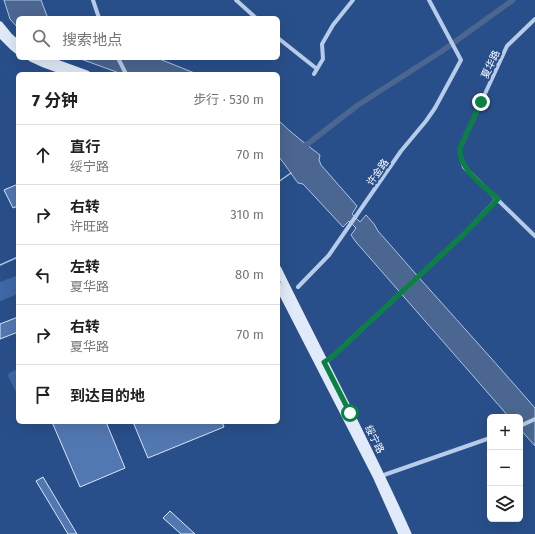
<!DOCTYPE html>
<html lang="zh">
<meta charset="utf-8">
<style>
:root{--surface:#fff;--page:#f6f6f6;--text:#202124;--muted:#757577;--line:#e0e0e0}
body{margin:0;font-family:"Fira Sans","Noto Sans SC",sans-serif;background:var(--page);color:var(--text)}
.controls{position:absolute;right:12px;bottom:12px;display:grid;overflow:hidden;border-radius:6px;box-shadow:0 4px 16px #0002}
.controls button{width:36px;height:36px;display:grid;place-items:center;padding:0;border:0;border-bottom:1px solid var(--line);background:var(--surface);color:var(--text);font:20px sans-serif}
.stop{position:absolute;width:12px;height:12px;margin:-9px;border:3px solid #0b8043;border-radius:50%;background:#fff}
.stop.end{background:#0b8043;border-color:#fff;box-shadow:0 1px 4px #0008}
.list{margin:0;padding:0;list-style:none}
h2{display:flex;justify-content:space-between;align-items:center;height:52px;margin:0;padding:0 16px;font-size:17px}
h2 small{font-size:13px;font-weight:400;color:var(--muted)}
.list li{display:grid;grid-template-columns:26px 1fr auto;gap:12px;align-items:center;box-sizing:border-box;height:60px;padding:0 16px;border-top:1px solid var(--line)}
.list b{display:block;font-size:15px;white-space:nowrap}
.list p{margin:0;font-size:13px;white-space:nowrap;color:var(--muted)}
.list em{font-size:13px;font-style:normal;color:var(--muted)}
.icon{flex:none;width:22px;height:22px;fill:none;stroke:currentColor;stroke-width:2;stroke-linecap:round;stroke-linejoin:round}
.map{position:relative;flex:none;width:535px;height:534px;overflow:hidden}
.search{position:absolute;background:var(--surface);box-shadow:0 4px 16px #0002;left:16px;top:16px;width:264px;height:44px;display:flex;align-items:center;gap:10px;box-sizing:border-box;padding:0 14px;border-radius:6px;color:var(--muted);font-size:15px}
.panel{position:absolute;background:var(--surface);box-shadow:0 4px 16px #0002;left:16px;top:72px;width:264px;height:352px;border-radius:6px}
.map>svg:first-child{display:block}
.green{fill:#3e68a6}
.water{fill:#4b6690;stroke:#acc6e9}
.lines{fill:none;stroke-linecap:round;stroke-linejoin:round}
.stream{stroke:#acc6e9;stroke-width:1.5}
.canal{stroke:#4b6690;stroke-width:5.5}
.building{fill:#5278b1;stroke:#dbe7f7}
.minor{stroke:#b7cce9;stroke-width:4}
.secondary{stroke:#e1eaf8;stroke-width:7}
.route{stroke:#0b8043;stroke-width:5}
.labels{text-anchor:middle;stroke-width:4;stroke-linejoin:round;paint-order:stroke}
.street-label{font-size:10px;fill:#fff;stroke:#294f8a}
</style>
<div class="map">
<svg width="535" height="534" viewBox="0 0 535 534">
<rect width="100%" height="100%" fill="#294f8a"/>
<path class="green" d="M 18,275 L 18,294 L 0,301 L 0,282 Z
M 15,370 L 18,372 L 18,396 L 8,376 L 9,373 Z"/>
<path class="water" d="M 4,0 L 41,0 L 47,16 L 50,18 L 18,18 L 18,28 L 10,19 Z
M 78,58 L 157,58 L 197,74 L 122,74 Z
M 278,120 C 291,133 306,144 320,155 L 319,160 L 321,165 L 357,206 L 352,214 L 360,222 L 366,215 L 374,224 L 378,231 C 430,291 483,348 535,408 L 535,446 L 520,429 L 520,417 L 509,417 L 356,242 L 351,235 L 356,228 L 349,221 L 343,227 L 303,184 L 298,183 C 291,174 286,165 278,156 Z"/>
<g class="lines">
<path class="stream" d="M 278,182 L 291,173
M 0,265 L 18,257"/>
<path class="canal" d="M 301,149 L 358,105 L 442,51 L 513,0"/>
</g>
<path class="building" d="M 18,184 L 18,206 L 13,208 L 4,190 Z
M 18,317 L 18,332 L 0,339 L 0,324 Z
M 52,422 L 106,422 L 125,468 L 80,487 Z
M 133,422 L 222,422 L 224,427 L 148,458 Z
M 43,477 L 77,534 L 68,534 L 36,481 Z
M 170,511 L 195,534 L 181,534 L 163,518 Z"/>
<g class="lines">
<path class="minor" d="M 93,0 L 99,18
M 236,0 L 256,18
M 535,19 L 507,46 L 460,148 L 460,154 L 464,167 L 535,236
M 278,38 L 317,69
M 118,58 L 126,74
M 314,74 L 323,59 L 322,44 L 333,25 L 353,0
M 298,287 L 329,255 L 401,151 L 426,121 L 435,108 L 461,60 L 429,0
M 323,363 L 332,357 L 465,233 L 497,199
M 520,426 L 535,419
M 381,476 L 490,438"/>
<path class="secondary" d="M 0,25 L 9,36 L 18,44
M 0,34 L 13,47 L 18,51
M 31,58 L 44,64 L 71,74
M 43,58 L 87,74
M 278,269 C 321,357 368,444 408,534
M 278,285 L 377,478 L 402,534"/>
</g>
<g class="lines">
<path class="route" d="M 350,413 L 324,362 L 332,357 L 465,233 L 498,199 C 484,186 458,169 460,148 L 481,102"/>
</g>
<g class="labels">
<g class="street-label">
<text transform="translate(490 64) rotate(-65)" y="4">夏华路</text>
<text transform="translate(377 172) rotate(-55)" y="4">许金路</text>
<text transform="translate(375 439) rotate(63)" y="4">绥宁路</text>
</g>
</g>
</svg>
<div class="controls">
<button>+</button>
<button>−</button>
<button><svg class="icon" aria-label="layers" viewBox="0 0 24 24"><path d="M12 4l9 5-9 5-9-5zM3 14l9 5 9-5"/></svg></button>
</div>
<div class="stop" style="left:350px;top:413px"></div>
<div class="stop end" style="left:481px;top:102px"></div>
<div class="search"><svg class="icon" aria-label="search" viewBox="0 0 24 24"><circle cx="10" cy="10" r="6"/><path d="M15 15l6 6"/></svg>搜索地点</div>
<section class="panel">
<h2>7 分钟<small>步行 · 530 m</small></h2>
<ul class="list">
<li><svg class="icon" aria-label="ahead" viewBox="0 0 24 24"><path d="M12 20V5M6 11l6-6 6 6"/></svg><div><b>直行</b><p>绥宁路</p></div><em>70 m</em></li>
<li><svg class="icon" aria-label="right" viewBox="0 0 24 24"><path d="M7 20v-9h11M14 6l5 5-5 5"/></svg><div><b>右转</b><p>许旺路</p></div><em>310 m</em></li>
<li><svg class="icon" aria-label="left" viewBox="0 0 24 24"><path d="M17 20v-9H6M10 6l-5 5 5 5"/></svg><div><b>左转</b><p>夏华路</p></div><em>80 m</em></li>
<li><svg class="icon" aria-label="right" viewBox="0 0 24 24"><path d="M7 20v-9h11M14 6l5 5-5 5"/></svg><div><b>右转</b><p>夏华路</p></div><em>70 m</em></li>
<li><svg class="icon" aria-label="arrive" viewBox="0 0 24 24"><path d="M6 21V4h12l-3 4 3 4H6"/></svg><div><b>到达目的地</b></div></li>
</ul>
</section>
</div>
